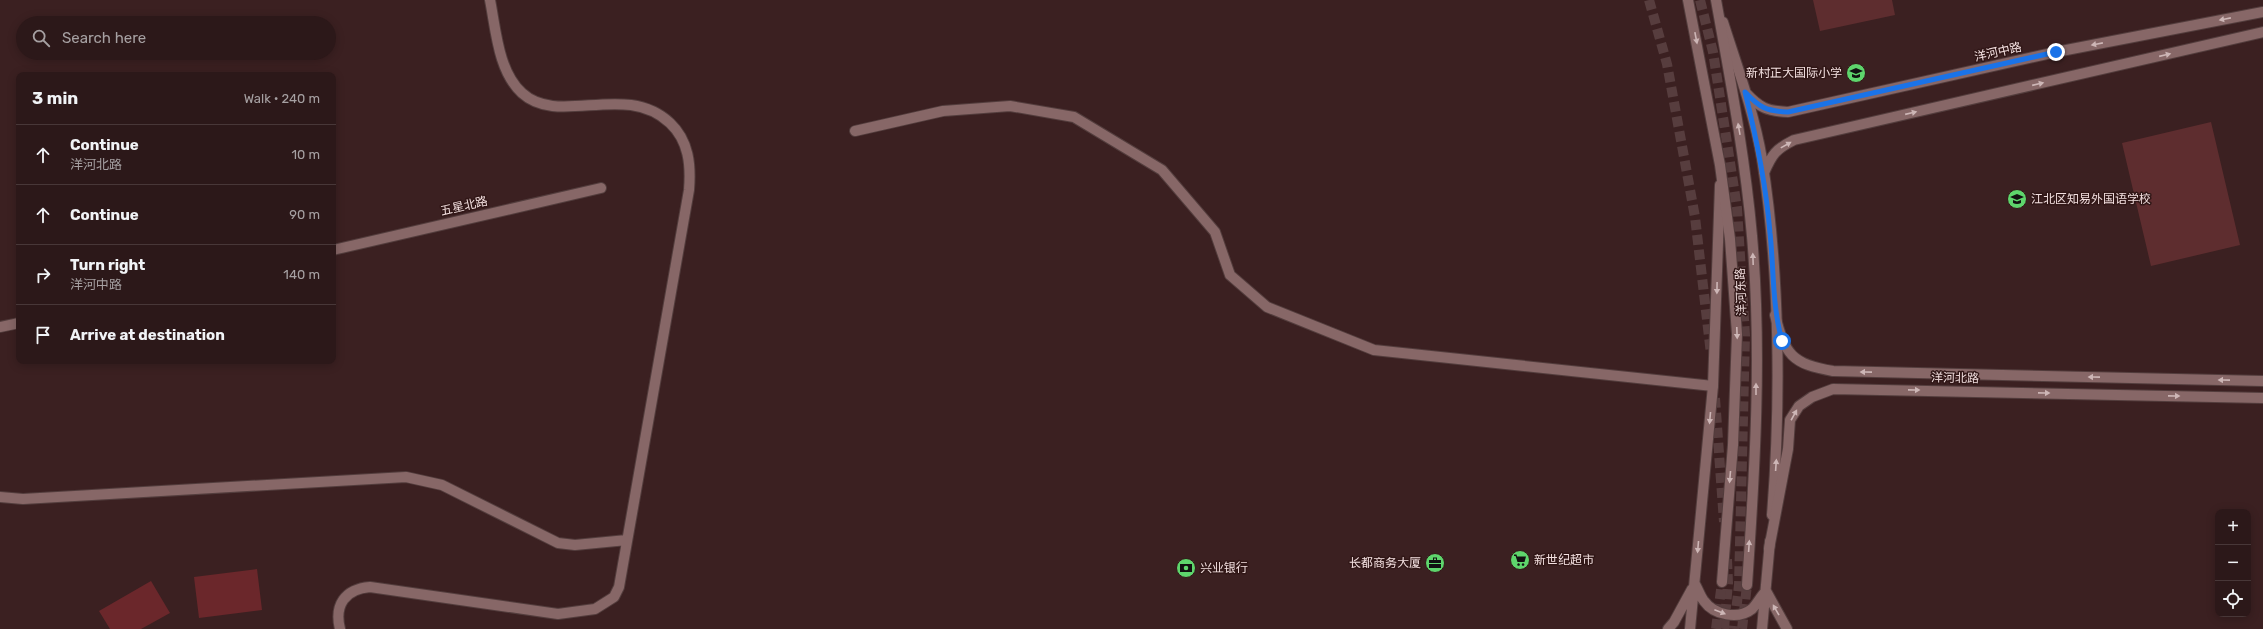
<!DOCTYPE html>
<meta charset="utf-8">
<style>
:root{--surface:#2c1819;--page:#382526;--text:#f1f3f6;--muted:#a6a0a2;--line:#483738}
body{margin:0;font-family:Rubik,"Noto Sans SC",sans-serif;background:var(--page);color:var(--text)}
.controls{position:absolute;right:12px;bottom:12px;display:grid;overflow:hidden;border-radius:8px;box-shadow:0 2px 10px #0003}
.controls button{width:36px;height:36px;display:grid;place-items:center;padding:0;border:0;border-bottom:1px solid var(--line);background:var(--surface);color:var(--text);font:20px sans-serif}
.stop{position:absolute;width:12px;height:12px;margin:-9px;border:3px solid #1a73e8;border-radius:50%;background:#fff}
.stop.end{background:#1a73e8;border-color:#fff;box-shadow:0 1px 4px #0008}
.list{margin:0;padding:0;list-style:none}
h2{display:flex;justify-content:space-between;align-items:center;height:52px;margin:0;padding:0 16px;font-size:17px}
h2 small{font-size:13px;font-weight:400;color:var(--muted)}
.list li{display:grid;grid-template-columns:26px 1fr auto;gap:12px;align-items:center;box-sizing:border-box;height:60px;padding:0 16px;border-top:1px solid var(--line)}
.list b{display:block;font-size:15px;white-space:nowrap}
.list p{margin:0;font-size:13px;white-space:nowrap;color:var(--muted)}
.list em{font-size:13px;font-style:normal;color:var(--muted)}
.icon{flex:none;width:22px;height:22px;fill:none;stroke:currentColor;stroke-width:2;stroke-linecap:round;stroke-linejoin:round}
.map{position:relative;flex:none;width:2263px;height:629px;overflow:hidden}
.search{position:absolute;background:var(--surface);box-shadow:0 2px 10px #0003;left:16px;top:16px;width:320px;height:44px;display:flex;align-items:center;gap:10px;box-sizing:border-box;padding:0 14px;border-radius:22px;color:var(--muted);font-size:15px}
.panel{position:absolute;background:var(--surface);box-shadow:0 2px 10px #0003;left:16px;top:72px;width:320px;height:292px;border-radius:8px}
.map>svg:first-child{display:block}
.green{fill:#5e2d2f}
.building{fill:#6b272b}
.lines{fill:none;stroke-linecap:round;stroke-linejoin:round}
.secondary-tunnel{stroke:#573d3e;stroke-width:10;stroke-dasharray:10 5;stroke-linecap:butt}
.primary-tunnel{stroke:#573d3e;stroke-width:10;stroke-dasharray:10 5;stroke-linecap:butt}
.minor-casing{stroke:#533d3d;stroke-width:12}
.tertiary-casing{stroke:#533d3d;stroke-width:12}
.secondary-casing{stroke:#533d3d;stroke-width:12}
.minor{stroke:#876767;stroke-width:10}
.tertiary{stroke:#876767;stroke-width:10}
.secondary{stroke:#876767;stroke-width:10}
.oneway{fill:#cdb6b6}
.route{stroke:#1a73e8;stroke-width:5}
.labels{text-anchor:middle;stroke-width:3;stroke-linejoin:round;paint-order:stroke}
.street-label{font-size:12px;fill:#f3e0e0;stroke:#311717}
.poi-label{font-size:12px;fill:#f3e0e0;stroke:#311717;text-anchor:start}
</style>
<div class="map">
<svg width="2263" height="629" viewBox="0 0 2263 629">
<rect width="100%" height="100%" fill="#3b2021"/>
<path class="green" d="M 1813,0 L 1892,0 L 1895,15 L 1820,31 Z
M 2211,122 L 2240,245 L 2151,266 L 2122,143 Z"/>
<path class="building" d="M 257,569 L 262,610 L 199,618 L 194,577 Z
M 151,581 L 170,613 L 141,629 L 110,629 L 99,611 Z"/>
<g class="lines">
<path class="secondary-tunnel" d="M 1649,0 L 1667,64 L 1695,217 L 1711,354
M 1700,0 L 1713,52 L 1737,208 L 1745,335 L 1739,585 L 1734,629
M 1715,398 L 1724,522
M 1724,629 L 1728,583 L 1727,559"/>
<path class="primary-tunnel" d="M 1716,629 L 1722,582
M 1742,629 L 1747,585"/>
<g class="minor-casing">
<path id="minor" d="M 855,131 L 943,111 L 1010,106 L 1074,117 L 1162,170 L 1215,232 L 1230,275 L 1267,307 L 1374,350 L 1713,386
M 0,497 L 23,499 L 406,477 L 442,485 L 558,543 L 575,545 L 627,540
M 340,629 C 334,605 345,589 370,587 L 558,614 L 595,609 L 614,597 L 619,587 L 689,190 C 691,165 689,141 670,123 C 625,81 559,127 522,93 C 498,71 496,30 490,0"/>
</g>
<g class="tertiary-casing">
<path id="tertiary" d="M 1723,22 C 1737,66 1754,112 1762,159 C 1780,271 1781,402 1772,515
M 1746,93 C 1760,108 1767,111 1788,112 L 2056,52 L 2263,12
M 1764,173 C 1772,154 1776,149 1794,140 L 2263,32
M 333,250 L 601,188
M 0,327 L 19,323
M 1695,584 C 1698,589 1700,596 1704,601 C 1714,615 1738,620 1752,609 C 1757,604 1761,596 1766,591 L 1787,629
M 1668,629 L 1674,622 L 1692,589
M 1690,629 L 1713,386 L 1720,185
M 1762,629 L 1770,541"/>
</g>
<g class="secondary-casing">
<path id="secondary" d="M 1688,0 L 1720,165 L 1730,239 L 1737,334 L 1733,445 L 1722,582
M 1716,0 C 1730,78 1745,156 1752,236 C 1762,352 1755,469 1747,585
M 1775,315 C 1785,355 1792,364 1833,371 L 2263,381
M 1769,549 L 1788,449 L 1790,420 L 1799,406 L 1812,397 L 1833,389 L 2263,398"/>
</g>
<use href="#minor" class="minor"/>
<use href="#tertiary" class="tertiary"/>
<use href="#secondary" class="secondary"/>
</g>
<defs><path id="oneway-solid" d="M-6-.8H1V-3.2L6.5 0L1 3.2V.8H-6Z"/></defs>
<g class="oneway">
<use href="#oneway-solid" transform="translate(2225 19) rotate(169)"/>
<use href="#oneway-solid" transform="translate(1696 38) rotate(79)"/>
<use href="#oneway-solid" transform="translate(2097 44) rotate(169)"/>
<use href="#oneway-solid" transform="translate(2165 55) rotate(-13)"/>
<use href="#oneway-solid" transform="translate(2038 84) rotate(-13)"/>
<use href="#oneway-solid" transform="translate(1911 113) rotate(-13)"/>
<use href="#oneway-solid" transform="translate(1739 129) rotate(-100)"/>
<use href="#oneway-solid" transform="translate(1786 145) rotate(-29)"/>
<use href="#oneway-solid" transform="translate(1753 259) rotate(-92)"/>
<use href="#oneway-solid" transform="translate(1717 288) rotate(91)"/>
<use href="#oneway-solid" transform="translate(1737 333) rotate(88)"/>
<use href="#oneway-solid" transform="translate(1866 372) rotate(-179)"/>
<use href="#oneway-solid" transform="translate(2094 377) rotate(-179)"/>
<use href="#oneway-solid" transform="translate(2224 380) rotate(-179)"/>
<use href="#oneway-solid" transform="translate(1756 389) rotate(-90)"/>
<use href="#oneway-solid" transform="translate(1914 390) rotate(1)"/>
<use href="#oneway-solid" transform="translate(2044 393) rotate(1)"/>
<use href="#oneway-solid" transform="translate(2174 396) rotate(1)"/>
<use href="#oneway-solid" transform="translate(1794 415) rotate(-61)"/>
<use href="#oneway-solid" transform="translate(1710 418) rotate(95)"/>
<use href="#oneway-solid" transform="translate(1776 465) rotate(-86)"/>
<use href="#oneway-solid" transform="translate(1730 477) rotate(95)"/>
<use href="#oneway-solid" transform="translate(1749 546) rotate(-86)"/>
<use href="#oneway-solid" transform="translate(1698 547) rotate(95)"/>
<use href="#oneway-solid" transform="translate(1776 610) rotate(-120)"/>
<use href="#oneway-solid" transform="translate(1720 612) rotate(21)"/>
</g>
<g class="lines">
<path class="route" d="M 1782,341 C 1772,305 1774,270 1770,233 C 1766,184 1757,140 1745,92 C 1760,108 1766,111 1788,112 L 2056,52"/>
</g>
<defs>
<g id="school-disc" transform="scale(1)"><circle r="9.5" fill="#5ed56c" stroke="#311717"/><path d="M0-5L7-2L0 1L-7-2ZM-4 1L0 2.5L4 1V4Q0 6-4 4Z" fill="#111"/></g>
<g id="supermarket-disc" transform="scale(1)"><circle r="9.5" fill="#5ed56c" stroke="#311717"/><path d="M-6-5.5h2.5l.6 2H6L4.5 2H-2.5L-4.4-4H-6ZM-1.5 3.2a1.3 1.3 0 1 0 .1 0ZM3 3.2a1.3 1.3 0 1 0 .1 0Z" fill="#111"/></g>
<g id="office-disc" transform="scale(1)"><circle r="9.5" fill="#5ed56c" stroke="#311717"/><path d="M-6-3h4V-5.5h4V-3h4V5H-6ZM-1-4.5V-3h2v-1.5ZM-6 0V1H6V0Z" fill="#111"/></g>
<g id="bank-disc" transform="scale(1)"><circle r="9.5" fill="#5ed56c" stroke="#311717"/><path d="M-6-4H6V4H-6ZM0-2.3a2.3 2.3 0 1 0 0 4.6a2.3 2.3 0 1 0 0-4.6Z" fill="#111"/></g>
</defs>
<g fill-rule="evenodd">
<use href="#school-disc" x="1856" y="73"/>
<use href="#school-disc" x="2017" y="199"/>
<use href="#supermarket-disc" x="1520" y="560"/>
<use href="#office-disc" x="1435" y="563"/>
<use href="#bank-disc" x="1186" y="568"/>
</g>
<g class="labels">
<g class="street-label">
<text transform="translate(1998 52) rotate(-13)" y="4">洋河中路</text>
<text transform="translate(464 206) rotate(-13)" y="4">五星北路</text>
<text transform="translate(1741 292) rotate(-92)" y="4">洋河东路</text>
<text transform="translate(1955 378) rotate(1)" y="4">洋河北路</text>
</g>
<g class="poi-label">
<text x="1842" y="77" text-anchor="end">新村正大国际小学</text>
<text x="2031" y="203">江北区知易外国语学校</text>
<text x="1534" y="564">新世纪超市</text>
<text x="1421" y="567" text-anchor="end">长都商务大厦</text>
<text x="1200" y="572">兴业银行</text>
</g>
</g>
</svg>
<div class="controls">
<button>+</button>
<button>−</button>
<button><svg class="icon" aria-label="locate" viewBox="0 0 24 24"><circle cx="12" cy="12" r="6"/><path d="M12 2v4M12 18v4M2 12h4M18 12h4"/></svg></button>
</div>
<div class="stop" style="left:1782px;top:341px"></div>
<div class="stop end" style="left:2056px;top:52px"></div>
<div class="search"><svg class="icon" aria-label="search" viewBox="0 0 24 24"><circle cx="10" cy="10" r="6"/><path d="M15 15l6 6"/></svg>Search here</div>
<section class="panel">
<h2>3 min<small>Walk · 240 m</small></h2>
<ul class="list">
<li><svg class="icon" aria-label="ahead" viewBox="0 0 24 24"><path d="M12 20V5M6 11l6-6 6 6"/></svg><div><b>Continue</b><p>洋河北路</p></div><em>10 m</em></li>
<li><svg class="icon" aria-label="ahead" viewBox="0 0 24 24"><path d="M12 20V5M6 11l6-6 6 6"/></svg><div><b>Continue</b></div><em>90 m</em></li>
<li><svg class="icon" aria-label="right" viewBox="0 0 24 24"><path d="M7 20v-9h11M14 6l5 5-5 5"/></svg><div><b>Turn right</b><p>洋河中路</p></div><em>140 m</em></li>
<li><svg class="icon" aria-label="arrive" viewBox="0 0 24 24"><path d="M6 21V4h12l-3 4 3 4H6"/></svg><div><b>Arrive at destination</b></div></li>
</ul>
</section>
</div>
